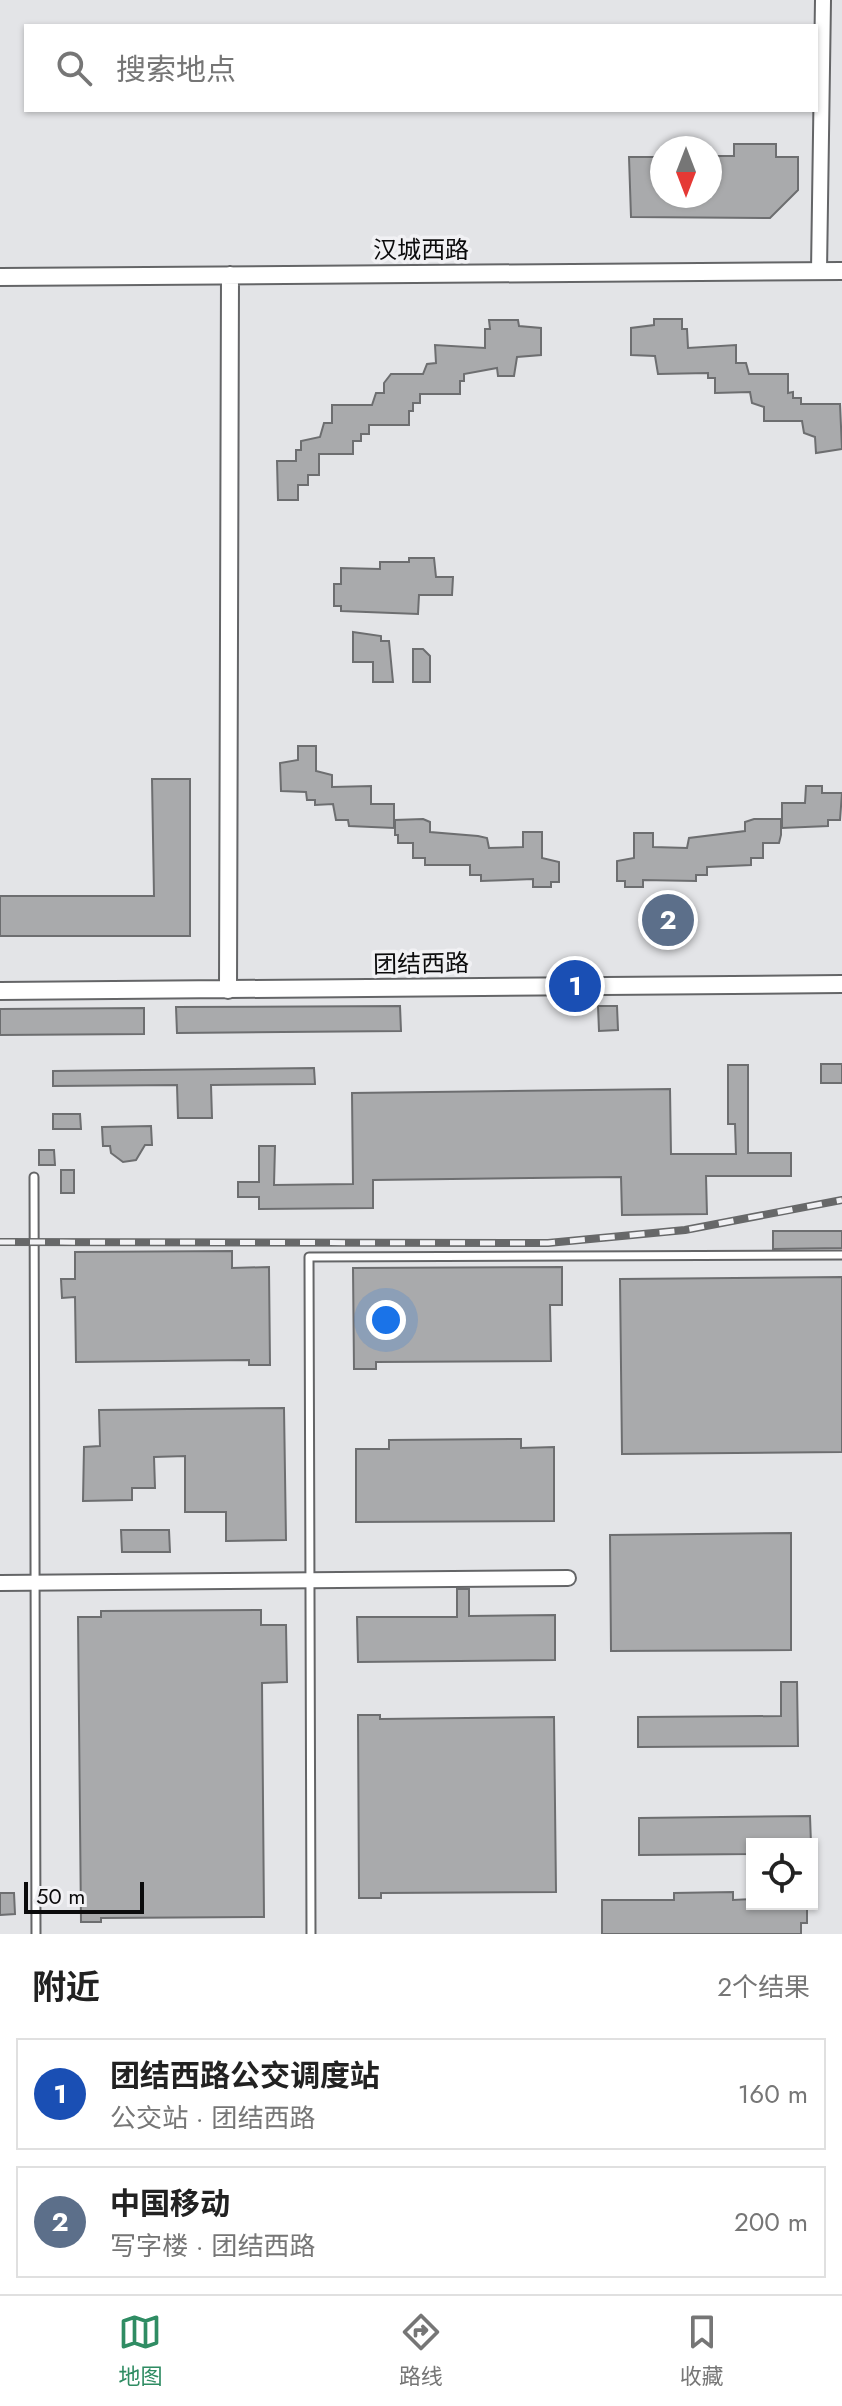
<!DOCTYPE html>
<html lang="zh">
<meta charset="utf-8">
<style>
:root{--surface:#fff;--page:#f6f6f6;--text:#222;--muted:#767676;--line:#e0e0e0;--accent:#2f8c63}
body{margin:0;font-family:Jost,"Noto Sans SC",sans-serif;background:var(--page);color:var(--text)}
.controls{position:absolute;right:24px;bottom:24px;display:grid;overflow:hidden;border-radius:0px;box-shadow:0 2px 6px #0004}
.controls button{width:72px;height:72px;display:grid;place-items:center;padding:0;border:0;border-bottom:2px solid var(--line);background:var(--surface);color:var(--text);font:40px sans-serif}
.compass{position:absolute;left:650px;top:136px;width:72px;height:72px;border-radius:50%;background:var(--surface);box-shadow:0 2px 6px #0004;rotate:180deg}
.scale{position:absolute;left:24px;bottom:20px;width:120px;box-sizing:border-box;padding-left:8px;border:4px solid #0b0b0c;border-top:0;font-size:22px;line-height:28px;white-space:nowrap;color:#0b0b0c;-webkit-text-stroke:6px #f1f1f4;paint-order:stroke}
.you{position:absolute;left:386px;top:1320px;width:28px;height:28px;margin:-20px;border:6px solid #fff;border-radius:50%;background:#1a73e8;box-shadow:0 0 0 12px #1a73e833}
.badge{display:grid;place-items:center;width:52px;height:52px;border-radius:50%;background:var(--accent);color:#fff;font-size:26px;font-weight:700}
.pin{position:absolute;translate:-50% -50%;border:4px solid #fff;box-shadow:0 2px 8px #0006}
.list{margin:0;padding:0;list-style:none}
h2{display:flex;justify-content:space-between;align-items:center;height:104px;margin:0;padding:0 32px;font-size:34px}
h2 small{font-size:26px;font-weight:400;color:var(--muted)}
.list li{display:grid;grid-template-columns:52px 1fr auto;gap:24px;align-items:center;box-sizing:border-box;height:112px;margin:0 16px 16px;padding:0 16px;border:2px solid var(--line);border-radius:0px}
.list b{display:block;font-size:30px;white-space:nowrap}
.list p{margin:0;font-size:26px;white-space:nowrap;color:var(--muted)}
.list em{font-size:26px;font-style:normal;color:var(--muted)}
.icon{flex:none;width:44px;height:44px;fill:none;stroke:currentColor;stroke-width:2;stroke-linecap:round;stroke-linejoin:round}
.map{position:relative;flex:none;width:842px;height:1934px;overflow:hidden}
.search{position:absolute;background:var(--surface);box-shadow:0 2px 6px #0004;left:24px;right:24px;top:24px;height:88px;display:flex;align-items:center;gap:20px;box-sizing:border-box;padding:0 28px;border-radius:0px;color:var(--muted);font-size:30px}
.sheet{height:360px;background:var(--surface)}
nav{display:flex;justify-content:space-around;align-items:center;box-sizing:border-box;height:112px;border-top:2px solid var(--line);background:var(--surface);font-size:22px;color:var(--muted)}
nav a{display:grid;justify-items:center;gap:4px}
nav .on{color:var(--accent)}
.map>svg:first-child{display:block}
.building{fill:#a9aaac;stroke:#6d6e70;stroke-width:2}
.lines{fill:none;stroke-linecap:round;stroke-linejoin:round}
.service-casing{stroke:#646567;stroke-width:11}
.minor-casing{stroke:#646567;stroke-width:18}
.tertiary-casing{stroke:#646567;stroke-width:20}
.service{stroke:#fff;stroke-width:7}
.minor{stroke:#fff;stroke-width:14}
.tertiary{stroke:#fff;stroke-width:16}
.rail-casing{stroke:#676869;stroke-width:8}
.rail{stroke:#f1f1f4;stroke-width:5;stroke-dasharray:15;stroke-linecap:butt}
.labels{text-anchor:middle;stroke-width:7;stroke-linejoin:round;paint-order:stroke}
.street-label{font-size:24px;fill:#0b0b0c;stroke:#f1f1f4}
</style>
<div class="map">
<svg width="842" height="1934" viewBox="0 0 842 1934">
<rect width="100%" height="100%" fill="#e3e4e7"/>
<path class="building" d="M 734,144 L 776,144 L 776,157 L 798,157 L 798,190 L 770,218 L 631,217 L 629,157 L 662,157 L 662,196 L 710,196 L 710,156 L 734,156 Z
M 654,319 L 682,319 L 682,329 L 687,329 L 688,348 L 736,345 L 736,363 L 746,363 L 749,374 L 788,374 L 788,393 L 793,392 L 793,398 L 801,398 L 801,404 L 840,404 L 842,449 L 816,453 L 815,437 L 804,433 L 802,421 L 764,421 L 764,407 L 752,403 L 750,392 L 715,393 L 715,378 L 708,378 L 708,373 L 658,374 L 655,356 L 631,355 L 631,328 L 654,325 Z
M 489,320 L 518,320 L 519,326 L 541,328 L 541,355 L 517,357 L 514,376 L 498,376 L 497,368 L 464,374 L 464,381 L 460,381 L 460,394 L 420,394 L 420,403 L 413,403 L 413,411 L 409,411 L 409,425 L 369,425 L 369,434 L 361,434 L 361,441 L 353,441 L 353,454 L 319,454 L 319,475 L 308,475 L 308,485 L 298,485 L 298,500 L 278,500 L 277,461 L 296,461 L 296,450 L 301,450 L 301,441 L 320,437 L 324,423 L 332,423 L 332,405 L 372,405 L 376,393 L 384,393 L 384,383 L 391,374 L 423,374 L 427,364 L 436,363 L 435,345 L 485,348 L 485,329 L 490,329 Z
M 409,558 L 434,558 L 436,577 L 453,577 L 452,595 L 419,595 L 418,614 L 341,611 L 341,606 L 334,606 L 334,584 L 341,584 L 341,568 L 380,569 L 380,562 L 409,562 Z
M 353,632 L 381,636 L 381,641 L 389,641 L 393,682 L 373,682 L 373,662 L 353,662 Z
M 413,649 L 423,649 L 430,656 L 430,682 L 413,682 Z
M 298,746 L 316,746 L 316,771 L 332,775 L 332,787 L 371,786 L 371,804 L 394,804 L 394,828 L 349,826 L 348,820 L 336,820 L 333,804 L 315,805 L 315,800 L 307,800 L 306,792 L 281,791 L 280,763 L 298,760 Z
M 152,779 L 190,779 L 190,936 L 0,936 L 0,896 L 154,896 Z
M 806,786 L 822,786 L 822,793 L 842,793 L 840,820 L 828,820 L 828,826 L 782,828 L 782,803 L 805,803 Z
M 423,819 L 430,822 L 430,832 L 478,836 L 487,838 L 489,848 L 523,847 L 523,832 L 542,832 L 542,858 L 559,862 L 559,882 L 551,882 L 551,887 L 533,887 L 533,879 L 481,881 L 481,875 L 470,875 L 470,865 L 425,865 L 425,858 L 413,858 L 413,843 L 398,843 L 398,835 L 395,835 L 395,820 Z
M 754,819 L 781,819 L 781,835 L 779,843 L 763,843 L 763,858 L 751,858 L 751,865 L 707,867 L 707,875 L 696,875 L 696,881 L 643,880 L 643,887 L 625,887 L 625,881 L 617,881 L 617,861 L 634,858 L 634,833 L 653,833 L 653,847 L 687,848 L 689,838 L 745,831 L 745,822 Z
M 400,1006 L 401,1031 L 177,1033 L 176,1007 Z
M 598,1006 L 617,1006 L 618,1030 L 599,1031 Z
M 144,1008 L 144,1034 L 0,1035 L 0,1009 Z
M 821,1064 L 842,1064 L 842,1083 L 821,1083 Z
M 728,1065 L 748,1065 L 748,1153 L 791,1153 L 791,1176 L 706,1176 L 707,1214 L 622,1215 L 621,1177 L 373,1180 L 373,1208 L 259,1209 L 259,1197 L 238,1197 L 238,1182 L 259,1182 L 259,1146 L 275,1146 L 274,1185 L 353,1184 L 352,1093 L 670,1089 L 671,1154 L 736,1154 L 735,1124 L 728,1124 Z
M 314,1068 L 315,1084 L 211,1085 L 212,1118 L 178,1118 L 177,1085 L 53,1086 L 53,1071 Z
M 53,1114 L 80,1114 L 81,1129 L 53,1129 Z
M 151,1126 L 152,1145 L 145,1145 L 136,1160 L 123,1162 L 111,1153 L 110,1146 L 103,1146 L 102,1127 Z
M 39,1150 L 54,1150 L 55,1165 L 39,1165 Z
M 61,1170 L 74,1170 L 74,1193 L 61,1193 Z
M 773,1231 L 842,1231 L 842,1248 L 773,1249 Z
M 232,1251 L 232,1268 L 269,1267 L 270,1365 L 249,1365 L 249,1360 L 76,1362 L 75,1297 L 62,1298 L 61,1279 L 75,1279 L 75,1252 Z
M 562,1267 L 562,1305 L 550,1305 L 551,1361 L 376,1362 L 376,1369 L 354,1369 L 353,1268 Z
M 842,1277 L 842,1452 L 622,1454 L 620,1279 Z
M 284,1408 L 286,1540 L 226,1541 L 226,1512 L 185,1512 L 185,1456 L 154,1457 L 155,1488 L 132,1488 L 132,1500 L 83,1501 L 84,1447 L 100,1446 L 99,1410 Z
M 521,1439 L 521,1448 L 554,1447 L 554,1521 L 356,1522 L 356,1449 L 389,1449 L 389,1440 Z
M 121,1530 L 169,1530 L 170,1552 L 122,1552 Z
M 791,1533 L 791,1650 L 611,1651 L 610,1535 Z
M 457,1589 L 469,1589 L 469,1616 L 555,1615 L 555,1660 L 358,1662 L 357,1617 L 457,1617 Z
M 261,1610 L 261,1625 L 286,1625 L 287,1682 L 262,1683 L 264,1917 L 101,1918 L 101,1922 L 81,1922 L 78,1617 L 101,1617 L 101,1611 Z
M 781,1682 L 797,1682 L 798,1746 L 638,1747 L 638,1717 L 781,1716 Z
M 358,1715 L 380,1715 L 380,1719 L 554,1717 L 556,1892 L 381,1893 L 381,1898 L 359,1898 Z
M 810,1816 L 811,1844 L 752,1844 L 752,1854 L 639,1855 L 639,1818 Z
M 733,1892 L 733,1900 L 752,1899 L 752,1904 L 807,1904 L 807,1923 L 801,1923 L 801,1934 L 602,1934 L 602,1900 L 674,1900 L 674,1893 Z
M 0,1893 L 14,1893 L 15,1914 L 0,1915 Z"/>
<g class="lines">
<g class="service-casing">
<path id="service" d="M 34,1177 L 36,1934
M 311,1934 L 309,1257 L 842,1255"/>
</g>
<g class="minor-casing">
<path id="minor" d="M 819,271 L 823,0
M 0,1583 L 568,1578"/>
</g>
<g class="tertiary-casing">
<path id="tertiary" d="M 0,277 L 842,271
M 228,990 L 230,275
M 0,991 L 842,984"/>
</g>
<use href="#service" class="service"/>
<use href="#minor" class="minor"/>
<use href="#tertiary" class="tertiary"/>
<g class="rail-casing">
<path id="rail" d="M 0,1242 L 548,1243 L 685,1230 L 842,1200"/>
</g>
<use href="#rail" class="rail"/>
</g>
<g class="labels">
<g class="street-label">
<text x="421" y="258">汉城西路</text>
<text transform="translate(421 964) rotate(-1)" y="8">团结西路</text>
</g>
</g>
</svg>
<div class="controls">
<button><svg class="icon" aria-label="locate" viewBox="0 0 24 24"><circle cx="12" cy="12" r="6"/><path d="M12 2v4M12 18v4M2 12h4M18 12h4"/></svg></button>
</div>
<svg class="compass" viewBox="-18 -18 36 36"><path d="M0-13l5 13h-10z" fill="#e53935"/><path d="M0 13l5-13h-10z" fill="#767676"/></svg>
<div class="scale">50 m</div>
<div class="you"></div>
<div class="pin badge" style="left:575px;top:986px;background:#1a4fb4">1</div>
<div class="pin badge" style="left:668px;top:920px;background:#5c6f8a">2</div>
<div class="search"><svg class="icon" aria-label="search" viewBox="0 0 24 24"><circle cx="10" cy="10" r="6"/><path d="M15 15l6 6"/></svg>搜索地点</div>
</div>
<section class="sheet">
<h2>附近<small>2个结果</small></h2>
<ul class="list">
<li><span class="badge" style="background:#1a4fb4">1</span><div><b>团结西路公交调度站</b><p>公交站 · 团结西路</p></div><em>160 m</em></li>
<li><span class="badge" style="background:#5c6f8a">2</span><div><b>中国移动</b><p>写字楼 · 团结西路</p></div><em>200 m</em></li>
</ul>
</section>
<nav>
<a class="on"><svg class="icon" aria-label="map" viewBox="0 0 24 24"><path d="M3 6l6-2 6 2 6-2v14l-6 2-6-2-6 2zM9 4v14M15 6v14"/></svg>地图</a>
<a><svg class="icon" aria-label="directions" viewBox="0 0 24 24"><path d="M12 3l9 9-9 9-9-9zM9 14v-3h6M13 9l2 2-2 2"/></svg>路线</a>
<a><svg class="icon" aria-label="saved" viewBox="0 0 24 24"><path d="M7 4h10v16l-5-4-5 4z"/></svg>收藏</a>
</nav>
